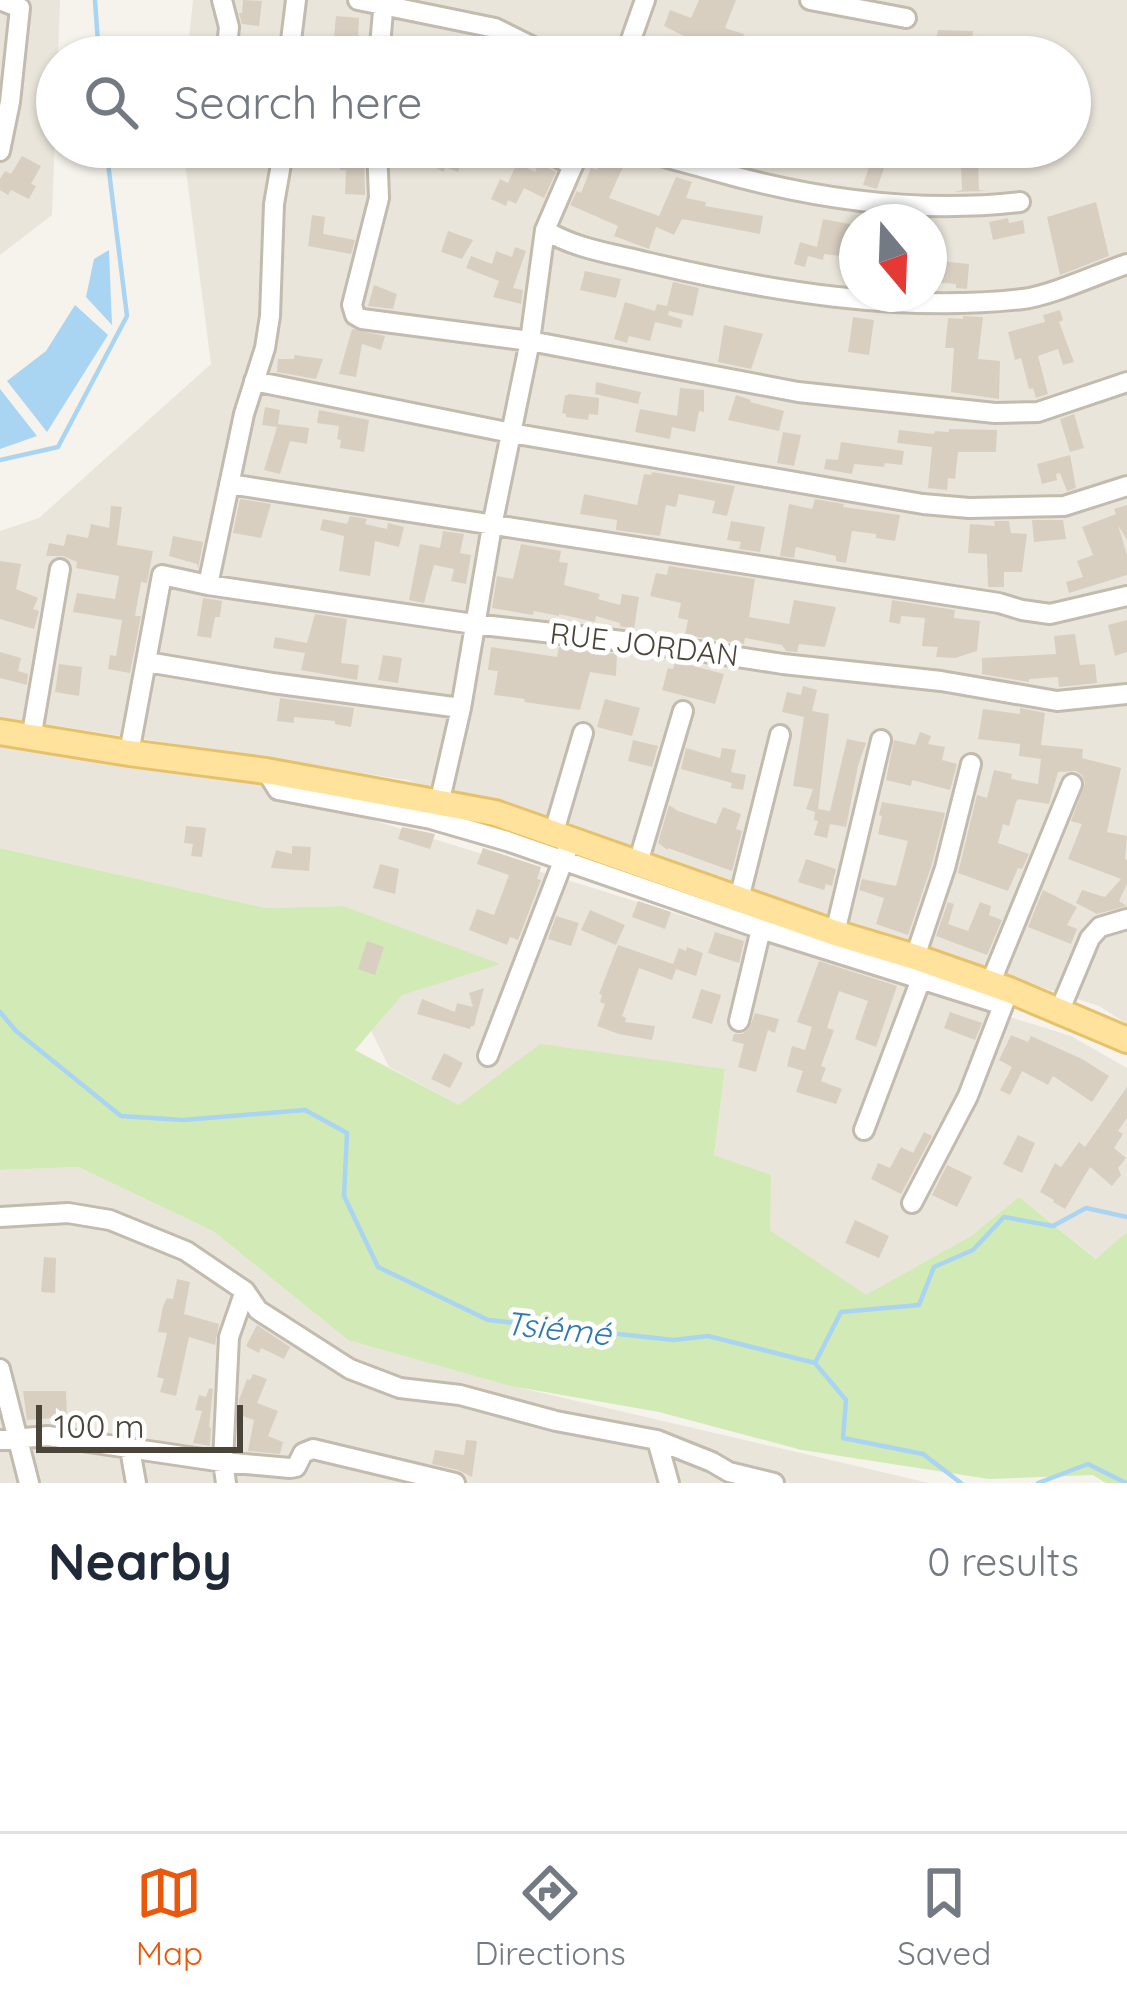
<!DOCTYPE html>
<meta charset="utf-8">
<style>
:root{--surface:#fff;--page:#f2f2f3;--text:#1f2937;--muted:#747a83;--line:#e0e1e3;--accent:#ea580c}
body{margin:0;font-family:Quicksand,sans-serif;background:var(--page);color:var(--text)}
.compass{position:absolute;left:839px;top:204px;width:108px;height:108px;border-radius:50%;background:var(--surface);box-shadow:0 3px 9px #0004;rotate:161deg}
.scale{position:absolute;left:36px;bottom:30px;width:207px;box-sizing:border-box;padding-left:12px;border:6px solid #4b4439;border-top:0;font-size:33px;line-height:42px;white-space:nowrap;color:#4b4439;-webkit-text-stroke:9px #fff;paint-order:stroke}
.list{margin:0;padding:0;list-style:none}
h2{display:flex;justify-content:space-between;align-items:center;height:156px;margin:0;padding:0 48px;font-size:51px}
h2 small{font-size:39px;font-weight:400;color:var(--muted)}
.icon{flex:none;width:66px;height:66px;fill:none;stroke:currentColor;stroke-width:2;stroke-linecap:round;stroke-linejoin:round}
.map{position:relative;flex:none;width:1127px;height:1483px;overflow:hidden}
.search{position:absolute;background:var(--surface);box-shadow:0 3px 9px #0004;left:36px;right:36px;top:36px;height:132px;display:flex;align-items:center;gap:30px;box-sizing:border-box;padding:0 42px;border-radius:66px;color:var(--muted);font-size:45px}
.sheet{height:348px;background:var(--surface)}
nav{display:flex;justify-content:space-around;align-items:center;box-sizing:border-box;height:168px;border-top:3px solid var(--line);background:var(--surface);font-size:33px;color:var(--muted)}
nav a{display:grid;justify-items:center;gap:6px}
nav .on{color:var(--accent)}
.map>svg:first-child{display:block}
.residential{fill:#eae5da;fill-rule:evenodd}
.green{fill:#d2eab5}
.water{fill:#a9d4f2}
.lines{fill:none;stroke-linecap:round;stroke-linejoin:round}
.stream{stroke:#a9d4f2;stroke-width:4.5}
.building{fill:#d8cfc1}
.minor-casing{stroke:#c2bbae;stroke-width:24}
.major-casing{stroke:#e6c16a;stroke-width:30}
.minor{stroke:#fff;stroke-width:18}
.major{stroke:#ffe39c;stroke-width:24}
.labels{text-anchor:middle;stroke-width:10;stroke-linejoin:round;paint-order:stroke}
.street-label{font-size:30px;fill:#4b4439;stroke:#fff}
.water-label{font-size:33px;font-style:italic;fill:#2e7ab2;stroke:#fff}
</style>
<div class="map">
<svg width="1127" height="1483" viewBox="0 0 1127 1483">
<rect width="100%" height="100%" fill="#f6f3ec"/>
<path class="residential" d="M 0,0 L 60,0 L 52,215 L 0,255 Z
M 193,0 L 1127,0 L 1127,1024 L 1099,1006 L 407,780 L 0,717 L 0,531 L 39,518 L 211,364 L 183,147 L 1070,147 L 1070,57 L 187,57 ZM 857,222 L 929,222 L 929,294 L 857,294 Z
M 0,747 L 253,783 L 1071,1036 L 1127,1068 L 1127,1232 L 1097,1259 L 1019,1197 L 971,1236 L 866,1296 L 770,1230 L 770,1175 L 714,1155 L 725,1070 L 459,1105 L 389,1067 L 341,969 L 343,906 L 266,908 L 0,848 Z
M 78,1167 L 213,1231 L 348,1340 L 521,1388 L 929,1483 L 0,1483 L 0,1170 Z"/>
<path class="green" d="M 0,848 L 266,908 L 343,906 L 500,964 L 402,995 L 355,1050 L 459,1105 L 540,1044 L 725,1069 L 714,1155 L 771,1175 L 770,1230 L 866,1295 L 971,1236 L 1019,1197 L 1096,1259 L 1127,1232 L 1127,1483 L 1106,1483 L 1093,1475 L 989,1479 L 802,1450 L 659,1412 L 511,1386 L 348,1340 L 213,1231 L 78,1167 L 0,1170 Z"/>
<path class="water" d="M 109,250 L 112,325 L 86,297 L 94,259 Z
M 75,305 L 108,335 L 47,432 L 7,381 L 46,351 Z
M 0,389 L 37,436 L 0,449 Z"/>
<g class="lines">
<path class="stream" d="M 95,0 L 99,57
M 0,460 L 58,447 L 127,316 L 106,147
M 0,1012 L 16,1031 L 121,1116 L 183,1120 L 305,1110 L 347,1133 L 344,1196 L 378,1267 L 488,1320 L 674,1340 L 708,1336 L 815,1363 L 841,1312 L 919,1305 L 934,1267 L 973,1250 L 1004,1217 L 1053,1226 L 1086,1208 L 1127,1217
M 815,1363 L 846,1400 L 843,1438 L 923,1454 L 961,1483
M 1038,1483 L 1088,1464 L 1126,1483"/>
</g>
<path class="building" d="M 243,0 L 262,1 L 259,26 L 242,24 L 239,13 L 242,13 Z
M 699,0 L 736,0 L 725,28 L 744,34 L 740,47 L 724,42 L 721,49 L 703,41 L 701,46 L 683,39 L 684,36 L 664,26 L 670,10 L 691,18 Z
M 336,16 L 359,18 L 358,37 L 334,36 Z
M 938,30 L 973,31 L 972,57 L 890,57 L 870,53 L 873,36 L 935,47 Z
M 434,147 L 444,147 L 463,159 L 458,172 L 446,167 L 443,172 L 426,161 Z
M 341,152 L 364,152 L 365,195 L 345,194 L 346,170 L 340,170 Z
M 604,152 L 626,160 L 609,198 L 659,216 L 676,177 L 692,182 L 686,198 L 706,202 L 705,206 L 763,216 L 760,234 L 682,219 L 674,235 L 656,227 L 649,249 L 614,236 L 618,226 L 570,205 L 577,191 L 581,193 L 591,168 L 597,170 Z
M 873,155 L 887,159 L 877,189 L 863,185 Z
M 22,156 L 41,166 L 31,184 L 36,186 L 29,199 L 11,190 L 8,195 L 0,190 L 0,179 L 5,171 L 11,174 Z
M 517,163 L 535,172 L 539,163 L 556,172 L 544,198 L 524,188 L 516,204 L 508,200 L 506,206 L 491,199 L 500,179 L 508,183 Z
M 978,164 L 979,190 L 987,191 L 954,192 L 962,190 L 961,165 Z
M 1096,202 L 1109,256 L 1060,275 L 1047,217 Z
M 312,215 L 325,217 L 323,234 L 355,240 L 351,254 L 308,246 Z
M 1008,218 L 1009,223 L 1023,220 L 1025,233 L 993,240 L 989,222 Z
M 823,219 L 854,225 L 848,257 L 824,254 L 823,260 L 808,256 L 805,267 L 794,264 L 800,242 L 817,247 Z
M 448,231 L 473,240 L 462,259 L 441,252 Z
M 515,247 L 526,251 L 513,288 L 523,290 L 521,304 L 493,297 L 499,281 L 466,268 L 471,256 L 492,264 L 496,251 L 512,257 Z
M 929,260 L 969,264 L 967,289 L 956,288 L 956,284 L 929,282 Z
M 585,271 L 621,279 L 616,298 L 580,290 Z
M 673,282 L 699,288 L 693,316 L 669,311 L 668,315 L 683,320 L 681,328 L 655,322 L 650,341 L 629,336 L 627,343 L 614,339 L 625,302 L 655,311 L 657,304 L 667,306 Z
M 374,285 L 397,294 L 393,309 L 368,306 Z
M 1060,310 L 1063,320 L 1059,322 L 1074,362 L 1063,365 L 1058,349 L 1038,356 L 1048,394 L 1036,398 L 1033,388 L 1029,389 L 1021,358 L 1015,360 L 1008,332 L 1045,322 L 1043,315 Z
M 963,316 L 983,317 L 978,359 L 1000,361 L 999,399 L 951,392 L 954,348 L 945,348 L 948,318 L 963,319 Z
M 853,317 L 874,320 L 869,355 L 848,352 Z
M 724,325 L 763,334 L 751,369 L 718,362 Z
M 352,329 L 385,336 L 381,350 L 362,344 L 356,377 L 339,374 Z
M 294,355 L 323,359 L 316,379 L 277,372 L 278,359 L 294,359 Z
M 596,382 L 641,392 L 638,404 L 595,394 Z
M 680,388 L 704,390 L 704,412 L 699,411 L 695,432 L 672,427 L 670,439 L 635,432 L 640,409 L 677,416 Z
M 569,394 L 599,398 L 598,415 L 589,414 L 588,420 L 566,417 L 566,414 L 562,413 L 565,396 Z
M 736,395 L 751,400 L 750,402 L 784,411 L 779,431 L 728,420 Z
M 265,407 L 280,410 L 278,424 L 309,428 L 307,444 L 290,441 L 280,474 L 264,470 L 277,427 L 262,425 Z
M 319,410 L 369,420 L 364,452 L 340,448 L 341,440 L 337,439 L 339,426 L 317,423 Z
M 1074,414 L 1084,448 L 1070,452 L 1060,419 Z
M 949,429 L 997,430 L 996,452 L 958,452 L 955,479 L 948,478 L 947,490 L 928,488 L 932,447 L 897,443 L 899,430 L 934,434 L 935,431 L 949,432 Z
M 783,432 L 801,435 L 794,466 L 777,463 Z
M 841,442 L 904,451 L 902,465 L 885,463 L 884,467 L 854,464 L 852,474 L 824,469 L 826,459 L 838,460 Z
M 1070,455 L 1076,488 L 1067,491 L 1060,473 L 1056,474 L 1057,480 L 1042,484 L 1037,464 Z
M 652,472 L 735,486 L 727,516 L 712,513 L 715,501 L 679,494 L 676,507 L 666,505 L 660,536 L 616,530 L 617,520 L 580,514 L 584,494 L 637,505 L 644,474 L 651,475 Z
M 240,499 L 271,504 L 261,538 L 233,533 Z
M 815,499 L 844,504 L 843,507 L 900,515 L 895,541 L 876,538 L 876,534 L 852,531 L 846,563 L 836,561 L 836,556 L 796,547 L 794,558 L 780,556 L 789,504 L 812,509 Z
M 1127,505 L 1127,540 L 1118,525 L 1127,555 L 1127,575 L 1069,593 L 1066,582 L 1083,577 L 1077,561 L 1093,555 L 1082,527 L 1116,514 L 1114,509 Z
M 111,506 L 122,507 L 117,545 L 153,551 L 147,583 L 141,582 L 135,616 L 141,616 L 130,673 L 108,669 L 110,655 L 116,656 L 122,620 L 73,612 L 77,593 L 115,599 L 119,576 L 76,568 L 77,562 L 63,556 L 46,556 L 49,543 L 64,546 L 67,534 L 88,538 L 91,524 L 109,528 Z
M 350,516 L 367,519 L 365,524 L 387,529 L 388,523 L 404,527 L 399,547 L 375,541 L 370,576 L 339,571 L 344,536 L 320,530 L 323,519 L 347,524 Z
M 1032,520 L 1063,520 L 1066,539 L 1034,542 Z
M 731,521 L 765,527 L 760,552 L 739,549 L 741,542 L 727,540 Z
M 994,521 L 1009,521 L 1011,533 L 1027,534 L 1022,572 L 1004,572 L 1004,587 L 988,587 L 987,554 L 968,553 L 970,524 L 995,526 Z
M 443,531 L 464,534 L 460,553 L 471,555 L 466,584 L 451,581 L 454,569 L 434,565 L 424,603 L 409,600 L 420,544 L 440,548 Z
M 173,536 L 203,542 L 198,569 L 197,564 L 169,556 Z
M 521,544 L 561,551 L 559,562 L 568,563 L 564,585 L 600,594 L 598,599 L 620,605 L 622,594 L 639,597 L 634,629 L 620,626 L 620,623 L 596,616 L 595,622 L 559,614 L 559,616 L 534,611 L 533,615 L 492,608 L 497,576 L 513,579 Z
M 0,561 L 21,564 L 16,589 L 38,598 L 33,609 L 39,611 L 34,629 L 0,619 Z
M 669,566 L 755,579 L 749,617 L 789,624 L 794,600 L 836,607 L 825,647 L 799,644 L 797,652 L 786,651 L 782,645 L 745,638 L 744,644 L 685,635 L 688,620 L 678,618 L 681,603 L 650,596 L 656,573 L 667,575 Z
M 203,598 L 222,601 L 220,617 L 215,617 L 211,638 L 197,636 Z
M 892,600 L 955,610 L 954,618 L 980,621 L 977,651 L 955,658 L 936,657 L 938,647 L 922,646 L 925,618 L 901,616 L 900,624 L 889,622 Z
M 315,614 L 347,619 L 341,663 L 359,665 L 357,680 L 301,670 L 305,653 L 273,648 L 275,637 L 307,643 Z
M 1127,620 L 1127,652 L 1115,656 L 1108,625 Z
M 1075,634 L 1080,665 L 1095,664 L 1097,683 L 1059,687 L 1058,677 L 1029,679 L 1029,682 L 982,674 L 982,658 L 1056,654 L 1054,636 Z
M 491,647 L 557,657 L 559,647 L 617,654 L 616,676 L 590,672 L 580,710 L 524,702 L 525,699 L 494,695 L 498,671 L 488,670 Z
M 0,652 L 21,658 L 18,671 L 28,674 L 27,685 L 0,678 Z
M 383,655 L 402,658 L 398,683 L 378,680 Z
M 675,661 L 724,674 L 715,704 L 662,690 L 668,668 L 673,669 Z
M 59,664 L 82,667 L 79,696 L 55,692 Z
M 803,686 L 817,690 L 812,711 L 829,714 L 818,809 L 830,811 L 847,739 L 866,743 L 858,766 L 846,827 L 830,824 L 827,838 L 814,835 L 818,821 L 814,820 L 815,812 L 806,809 L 813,789 L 793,786 L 804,717 L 782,712 L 787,692 L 801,695 Z
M 280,698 L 354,708 L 351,727 L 335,724 L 335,721 L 294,717 L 294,723 L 277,721 Z
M 605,699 L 640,708 L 632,736 L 597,727 Z
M 1020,708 L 1045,713 L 1041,745 L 1083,749 L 1082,758 L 1121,768 L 1107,832 L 1127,836 L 1125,859 L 1127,860 L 1127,884 L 1119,901 L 1127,906 L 1097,914 L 1076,903 L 1082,890 L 1105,897 L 1121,879 L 1068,859 L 1082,824 L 1071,821 L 1085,783 L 1082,775 L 1076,771 L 1058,772 L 1049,804 L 1018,799 L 1016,802 L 1009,826 L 1003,824 L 998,843 L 1029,854 L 1022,869 L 1018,868 L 1008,891 L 958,873 L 977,795 L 987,798 L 994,770 L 1012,774 L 1011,779 L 1038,784 L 1041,759 L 1019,756 L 1020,744 L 978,739 L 983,709 L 1020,714 Z
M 920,732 L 931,736 L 928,744 L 945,747 L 942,760 L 957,764 L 950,790 L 912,780 L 911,786 L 886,780 L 894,740 L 915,745 Z
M 633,740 L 658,746 L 652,767 L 628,761 Z
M 686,748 L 720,758 L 722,748 L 736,750 L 731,772 L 746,775 L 743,790 L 731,788 L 732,783 L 681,769 Z
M 882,802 L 945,813 L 932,864 L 908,935 L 876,924 L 884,898 L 859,890 L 862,879 L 896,886 L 908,841 L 878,834 L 882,816 L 879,815 Z
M 669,805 L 678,811 L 716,824 L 723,807 L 741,814 L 736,829 L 742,831 L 732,871 L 668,848 L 668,850 L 658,843 Z
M 186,826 L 206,828 L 202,857 L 191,856 L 193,844 L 184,843 Z
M 402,827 L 435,834 L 430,849 L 398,839 Z
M 292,846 L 311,847 L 309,871 L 271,868 L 276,850 L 292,854 Z
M 483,848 L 541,867 L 537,879 L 541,880 L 518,940 L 510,937 L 507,945 L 469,930 L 477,909 L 494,915 L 509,875 L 477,864 Z
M 806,859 L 836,869 L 832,886 L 826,884 L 824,890 L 798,882 Z
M 380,864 L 399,869 L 395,894 L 373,888 Z
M 1043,890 L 1077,907 L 1067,925 L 1077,929 L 1071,944 L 1028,927 Z
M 638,901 L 671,912 L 665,929 L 632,917 Z
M 948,902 L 954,904 L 948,924 L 968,931 L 980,902 L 991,906 L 989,915 L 1002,920 L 987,955 L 936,936 Z
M 590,910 L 625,925 L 616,945 L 581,930 Z
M 556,916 L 579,923 L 571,946 L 548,939 Z
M 715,932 L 744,941 L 739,963 L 708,953 Z
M 367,941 L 384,947 L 375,975 L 358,969 Z
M 618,945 L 673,964 L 679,948 L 686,951 L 687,947 L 703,953 L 696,976 L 676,969 L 672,980 L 639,968 L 622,1016 L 626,1018 L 625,1022 L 655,1026 L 652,1040 L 619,1034 L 597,1026 L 605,1004 L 600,1002 L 602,995 L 599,994 Z
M 819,961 L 897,986 L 876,1047 L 855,1039 L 868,1001 L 839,991 L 827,1028 L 834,1030 L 821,1066 L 826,1068 L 821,1081 L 842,1089 L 836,1104 L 796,1092 L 803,1071 L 787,1066 L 792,1046 L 805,1050 L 812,1027 L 797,1022 Z
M 484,988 L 474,1026 L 471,1026 L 470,1029 L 417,1014 L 422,999 L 455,1012 L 457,1003 L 473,1007 L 469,993 Z
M 701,989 L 721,995 L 712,1024 L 692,1018 Z
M 950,1012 L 982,1023 L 975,1040 L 944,1028 Z
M 755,1013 L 779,1019 L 775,1033 L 768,1030 L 756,1072 L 738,1067 L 744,1044 L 732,1041 L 734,1034 L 742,1034 L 749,1029 Z
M 1011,1035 L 1028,1042 L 1031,1036 L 1082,1059 L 1109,1076 L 1092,1102 L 1053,1076 L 1048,1085 L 1022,1071 L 1010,1095 L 1000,1090 L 1012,1067 L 999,1060 Z
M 444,1053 L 463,1063 L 450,1088 L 431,1079 Z
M 1127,1087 L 1127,1118 L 1118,1131 L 1123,1134 L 1114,1148 L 1126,1158 L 1118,1168 L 1121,1175 L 1112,1186 L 1090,1167 L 1065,1209 L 1053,1202 L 1054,1200 L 1040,1192 L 1055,1163 L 1061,1167 L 1079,1142 L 1085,1147 Z
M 924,1132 L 932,1136 L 901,1194 L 871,1179 L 878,1163 L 890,1168 L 901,1147 L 913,1153 Z
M 1018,1135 L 1035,1143 L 1022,1173 L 1003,1164 Z
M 947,1165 L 972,1177 L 957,1207 L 932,1195 Z
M 855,1220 L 889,1236 L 879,1258 L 845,1243 Z
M 44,1257 L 56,1258 L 55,1293 L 41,1292 Z
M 177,1279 L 190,1282 L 184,1314 L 219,1324 L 215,1345 L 189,1337 L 176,1396 L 160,1392 L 164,1379 L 157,1377 L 167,1333 L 158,1332 L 163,1306 L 167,1298 L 173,1299 Z
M 257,1325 L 290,1347 L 284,1359 L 261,1348 L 259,1353 L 246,1346 Z
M 253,1374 L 267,1379 L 257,1403 L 278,1411 L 268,1436 L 283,1442 L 280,1454 L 248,1451 L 254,1420 L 239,1415 L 239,1400 L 247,1379 L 250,1380 Z
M 209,1388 L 213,1389 L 209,1427 L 211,1428 L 210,1446 L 193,1443 L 202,1411 L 195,1410 L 199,1395 L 206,1397 Z
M 23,1391 L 66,1391 L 67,1417 L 27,1420 Z
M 466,1440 L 477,1441 L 472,1477 L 458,1470 L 432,1464 L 435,1450 L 464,1455 Z"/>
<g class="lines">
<g class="minor-casing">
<path id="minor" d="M 0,0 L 20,8 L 10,102 L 0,151
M 222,0 L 229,27 L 226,57
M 358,0 L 495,28 L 553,57
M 810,0 L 906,18
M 628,48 L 656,57
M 289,57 L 296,0
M 379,57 L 384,0
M 621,57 L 628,48 L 645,0
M 377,147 L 379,198 L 352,305 L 355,315 L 362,319 L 530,341 L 798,392 L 995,413 L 1038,412 L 1127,382
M 540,147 L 573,166
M 637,147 C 659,157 685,162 708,169 C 811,199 914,214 1020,202
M 545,230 C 575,249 615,254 650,263 C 769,291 900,313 1023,299 C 1053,295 1097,274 1127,264
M 254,381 L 511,433 L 923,504 L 969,508 L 1064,506 L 1127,486
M 229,484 L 999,603 L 1022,610 L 1050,614 L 1127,596
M 208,585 L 244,414 L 265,348 L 270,316 L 274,204 L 284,147
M 147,662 L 272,683 L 461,708
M 31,739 L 60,569
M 129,753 L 162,575 L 208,585 L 474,624 L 667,646 L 783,664 L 941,681 L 1057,701 L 1127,694
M 266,771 L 278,790 L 431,819 L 507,841 L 761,929 L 1003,1005
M 439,804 L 461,708 L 492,526 L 530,341 L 545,230 L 581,147
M 553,835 L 583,733
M 638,863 L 683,711
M 739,899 L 780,735
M 835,933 L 881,740
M 915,957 L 945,868 L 971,764
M 990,984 L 1072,784
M 1059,1012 L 1090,938 L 1100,927 L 1127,919
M 739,1021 L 761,929
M 488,1056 L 567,851
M 864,1130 L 926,966
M 912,1203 L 968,1096 L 1007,995
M 0,1217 L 68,1213 L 110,1220 L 186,1251 L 245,1291 L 258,1310 L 350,1369 L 400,1388 L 460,1395 L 556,1421 L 657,1440 L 712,1462 L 729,1472 L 774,1483
M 0,1369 L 29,1483
M 0,1440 L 48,1436 L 223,1462 L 290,1468 L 296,1467 L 303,1453 L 313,1449 L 455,1483
M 657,1440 L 669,1483
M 130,1449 L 136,1483
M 226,1483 L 223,1462 L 229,1337 L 245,1291"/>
</g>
<g class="major-casing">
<path id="major" d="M 0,732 L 129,753 L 266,771 L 495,813 L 835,933 L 915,957 L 1009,990 L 1127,1040"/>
</g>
<use href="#minor" class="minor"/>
<use href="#major" class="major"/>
</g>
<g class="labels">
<g class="street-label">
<text transform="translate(644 645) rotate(7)" y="10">RUE JORDAN</text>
</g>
<g class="water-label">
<text transform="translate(558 1328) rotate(6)" y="12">Tsiémé</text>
</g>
</g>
</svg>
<svg class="compass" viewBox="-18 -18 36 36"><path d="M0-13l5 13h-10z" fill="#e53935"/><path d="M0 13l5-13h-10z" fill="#747a83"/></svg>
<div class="scale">100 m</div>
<div class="search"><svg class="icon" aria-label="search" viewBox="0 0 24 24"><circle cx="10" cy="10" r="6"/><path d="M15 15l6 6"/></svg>Search here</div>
</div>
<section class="sheet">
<h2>Nearby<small>0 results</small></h2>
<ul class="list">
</ul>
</section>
<nav>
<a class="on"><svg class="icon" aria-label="map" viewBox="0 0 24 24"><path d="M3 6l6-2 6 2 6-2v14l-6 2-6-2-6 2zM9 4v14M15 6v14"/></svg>Map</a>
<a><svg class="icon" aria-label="directions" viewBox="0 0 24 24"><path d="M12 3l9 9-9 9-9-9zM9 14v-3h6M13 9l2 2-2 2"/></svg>Directions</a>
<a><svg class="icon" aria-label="saved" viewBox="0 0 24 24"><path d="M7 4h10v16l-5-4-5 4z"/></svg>Saved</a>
</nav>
